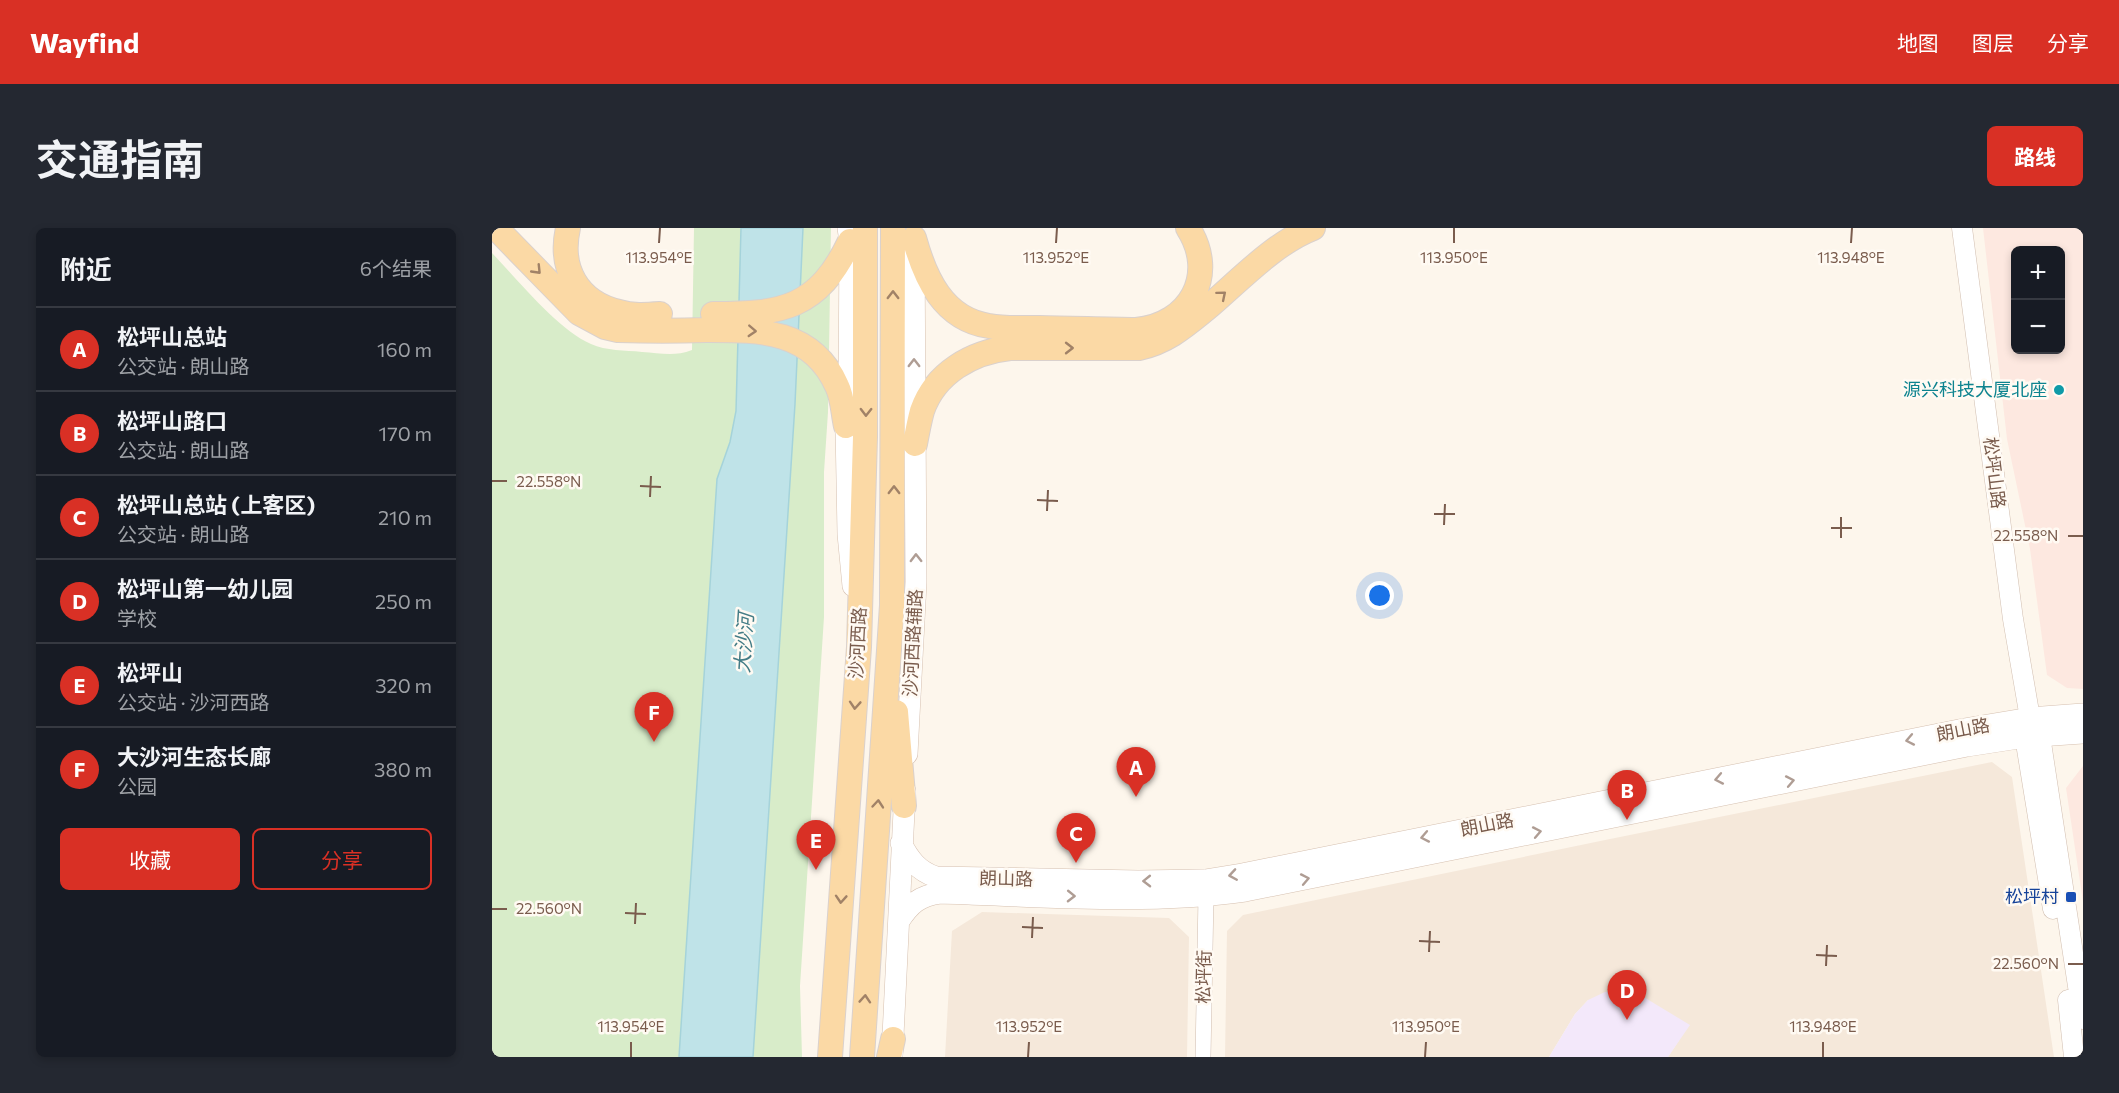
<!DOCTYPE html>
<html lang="zh">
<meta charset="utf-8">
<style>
:root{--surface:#171b24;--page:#242831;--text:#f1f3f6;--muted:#9ea1a6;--line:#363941;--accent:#d93025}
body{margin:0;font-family:Commissioner,"Noto Sans SC",sans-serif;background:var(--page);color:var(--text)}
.controls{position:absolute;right:18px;top:18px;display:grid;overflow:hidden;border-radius:9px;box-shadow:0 3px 9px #0003}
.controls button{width:54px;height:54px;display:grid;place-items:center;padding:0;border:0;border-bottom:2px solid var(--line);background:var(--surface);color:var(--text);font:30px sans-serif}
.you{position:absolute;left:888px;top:368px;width:21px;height:21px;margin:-15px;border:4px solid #fff;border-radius:50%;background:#1a73e8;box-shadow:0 0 0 9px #1a73e833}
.badge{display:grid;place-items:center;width:39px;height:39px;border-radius:50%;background:var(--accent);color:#fff;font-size:20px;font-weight:700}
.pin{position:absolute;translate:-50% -50px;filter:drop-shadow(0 2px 3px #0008)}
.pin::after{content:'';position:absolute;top:32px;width:21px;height:18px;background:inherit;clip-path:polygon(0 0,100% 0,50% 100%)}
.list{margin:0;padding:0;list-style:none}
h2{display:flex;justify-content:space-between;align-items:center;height:78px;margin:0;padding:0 24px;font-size:26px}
h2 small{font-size:20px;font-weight:400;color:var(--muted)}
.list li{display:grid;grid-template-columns:39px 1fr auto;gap:18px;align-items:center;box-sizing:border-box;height:84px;padding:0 24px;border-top:2px solid var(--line)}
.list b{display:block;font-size:22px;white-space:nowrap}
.list p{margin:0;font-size:20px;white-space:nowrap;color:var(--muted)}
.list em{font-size:20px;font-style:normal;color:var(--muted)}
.actions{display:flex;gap:12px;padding:18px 24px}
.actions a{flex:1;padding:14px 0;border:2px solid var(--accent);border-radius:9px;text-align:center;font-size:21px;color:var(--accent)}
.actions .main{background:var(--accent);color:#fff}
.map{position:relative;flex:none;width:1591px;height:829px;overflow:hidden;border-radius:9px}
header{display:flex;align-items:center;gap:36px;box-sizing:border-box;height:84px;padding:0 30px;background:var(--accent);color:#fff}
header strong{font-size:28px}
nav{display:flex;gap:33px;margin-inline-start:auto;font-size:21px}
.intro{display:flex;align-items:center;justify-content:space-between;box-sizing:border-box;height:144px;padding:0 36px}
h1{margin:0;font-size:42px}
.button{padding:15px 27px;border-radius:9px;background:var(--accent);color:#fff;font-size:21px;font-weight:700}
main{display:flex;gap:36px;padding:0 36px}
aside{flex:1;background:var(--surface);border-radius:9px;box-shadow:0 3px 9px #0003}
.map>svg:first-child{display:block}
.residential{fill:#f5e8da}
.commercial{fill:#fde8e0;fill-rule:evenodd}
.education{fill:#f3e8fa}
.green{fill:#d8ecc9}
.water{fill:#bfe3e8;stroke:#a5d3da;stroke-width:1.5}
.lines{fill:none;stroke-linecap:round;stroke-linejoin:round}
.minor-casing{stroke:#d1beb0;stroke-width:16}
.tertiary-casing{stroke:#d1beb0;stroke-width:21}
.secondary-casing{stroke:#d6c0b0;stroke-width:22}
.primary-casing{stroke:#dad1cd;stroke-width:26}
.minor{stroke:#fff;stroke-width:15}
.tertiary{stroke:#fff;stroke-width:20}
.secondary{stroke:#fff;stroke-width:21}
.primary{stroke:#fbd9a5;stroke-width:24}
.oneway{stroke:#a18267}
.oneway2{stroke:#af9d94}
.ticks{fill:none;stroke:#7a5c4d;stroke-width:2}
.culture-dot{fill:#0f9aa8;stroke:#fffaf3;stroke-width:2}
.transit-dot{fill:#1a4fb4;stroke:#fffaf3;stroke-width:2}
.labels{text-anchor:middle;stroke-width:5;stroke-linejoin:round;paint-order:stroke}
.culture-label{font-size:18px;fill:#0d838f;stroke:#fffaf3;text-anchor:end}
.street-label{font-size:18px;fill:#7a5c4d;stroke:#fffaf3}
.transit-label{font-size:18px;fill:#164399;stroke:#fffaf3;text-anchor:end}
.water-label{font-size:20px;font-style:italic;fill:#437c86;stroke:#fffaf3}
.ticks-label{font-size:15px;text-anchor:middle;fill:#7a5c4d;stroke:#fffaf3;stroke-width:5;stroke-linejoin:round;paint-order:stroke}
</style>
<header>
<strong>Wayfind</strong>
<nav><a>地图</a><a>图层</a><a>分享</a></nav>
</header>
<div class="intro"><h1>交通指南</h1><a class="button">路线</a></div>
<main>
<aside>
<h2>附近<small>6个结果</small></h2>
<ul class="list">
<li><span class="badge">A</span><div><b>松坪山总站</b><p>公交站 · 朗山路</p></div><em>160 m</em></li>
<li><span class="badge">B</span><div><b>松坪山路口</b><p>公交站 · 朗山路</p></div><em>170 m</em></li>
<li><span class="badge">C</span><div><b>松坪山总站 (上客区)</b><p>公交站 · 朗山路</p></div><em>210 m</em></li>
<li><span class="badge">D</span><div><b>松坪山第一幼儿园</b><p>学校</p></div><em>250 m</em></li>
<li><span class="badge">E</span><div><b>松坪山</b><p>公交站 · 沙河西路</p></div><em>320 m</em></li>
<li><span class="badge">F</span><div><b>大沙河生态长廊</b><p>公园</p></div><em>380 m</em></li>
</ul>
<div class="actions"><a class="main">收藏</a><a>分享</a></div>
</aside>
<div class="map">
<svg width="1591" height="829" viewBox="0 0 1591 829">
<rect width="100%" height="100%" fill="#fdf6ec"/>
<path class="residential" d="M 1500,534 L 1520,549 L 1562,829 L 1176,829 L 1197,797 L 1096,772 L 1083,786 L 1057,829 L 733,829 L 735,703 L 751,687 L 1118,611 Z
M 490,684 L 677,690 L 697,709 L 695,829 L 453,829 L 460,703 Z"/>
<path class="commercial" d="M 1491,0 L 1591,0 L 1591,461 L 1575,460 L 1555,447 L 1538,321 L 1515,211 ZM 1524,22 L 1568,22 L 1568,122 L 1524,122 Z
M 1591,538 L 1591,674 L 1574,560 Z"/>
<path class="education" d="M 1132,762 L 1150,768 L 1198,797 L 1176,829 L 1057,829 L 1083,786 L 1096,772 L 1113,764 Z"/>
<path class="green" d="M 202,0 L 339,0 L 336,184 L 332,244 L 332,389 L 308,758 L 310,829 L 0,829 L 0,25 C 25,51 66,102 99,116 C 114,123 133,122 150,124 C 168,125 182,129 200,122 Z"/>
<path class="water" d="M 249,0 L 311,0 L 303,176 L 261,829 L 187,829 L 225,251 L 238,214 L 244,183 Z"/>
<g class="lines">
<g class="minor-casing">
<path id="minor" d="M 711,829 L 714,668"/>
</g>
<g class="tertiary-casing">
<path id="tertiary" d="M 1470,0 L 1521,391 L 1538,490 L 1548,508 L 1591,791
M 1537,494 L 1533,509 L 1561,681
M 1576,772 L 1582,829"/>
</g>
<g class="secondary-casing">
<path id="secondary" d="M 356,0 L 358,13 L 357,165 L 354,198 L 356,306 L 361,358
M 415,526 L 424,354 L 422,17
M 409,615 C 417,631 426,643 444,649 L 646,653 L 713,652 L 750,646 L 1472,501 L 1538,490 L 1591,486
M 407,693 C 418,676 427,668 448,665 C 547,668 655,677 753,663 L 1475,518 L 1533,509 L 1591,505
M 400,828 L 413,563"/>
</g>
<g class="primary-casing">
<path id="primary" d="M 4,0 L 87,85 L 113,99 L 126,102 C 156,103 185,103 214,102 C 267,102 320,101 345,158 C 351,170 351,185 354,198
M 76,0 C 67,40 85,74 127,84 C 140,88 154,87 168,86
M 422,10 C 433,50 451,91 497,98 C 513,101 531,100 547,100 C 580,101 612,101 644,102 C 698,97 726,47 696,0
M 221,86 C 290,86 326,81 358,13
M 423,216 C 425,205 427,194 430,183 C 443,145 480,124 518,120 L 647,120 C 675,114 693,98 714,81 C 746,54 782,15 821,0
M 404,484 L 412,578
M 338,829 L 367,419 L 373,209 L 373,0
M 370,829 L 400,377 L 401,0
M 397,829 L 401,811"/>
</g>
<use href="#minor" class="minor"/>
<use href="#tertiary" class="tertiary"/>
<use href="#secondary" class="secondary"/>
<use href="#primary" class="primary"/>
</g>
<defs><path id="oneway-chevron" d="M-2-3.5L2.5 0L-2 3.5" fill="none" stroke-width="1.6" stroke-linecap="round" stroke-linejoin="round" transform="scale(1.5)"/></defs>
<g class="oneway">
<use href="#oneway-chevron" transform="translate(45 42) rotate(46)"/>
<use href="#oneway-chevron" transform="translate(401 67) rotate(-90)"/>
<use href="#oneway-chevron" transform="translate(730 67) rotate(-40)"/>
<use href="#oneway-chevron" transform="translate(260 103) rotate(3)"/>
<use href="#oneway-chevron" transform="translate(577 120)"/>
<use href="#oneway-chevron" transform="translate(374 184) rotate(91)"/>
<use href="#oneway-chevron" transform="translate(402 262) rotate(-90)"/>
<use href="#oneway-chevron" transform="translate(363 477) rotate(94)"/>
<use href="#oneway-chevron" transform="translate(386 576) rotate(-85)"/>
<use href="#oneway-chevron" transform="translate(349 671) rotate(94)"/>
<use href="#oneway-chevron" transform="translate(373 771) rotate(-86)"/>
</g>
<g class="oneway2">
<use href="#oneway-chevron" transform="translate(422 135) rotate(-90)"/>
<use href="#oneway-chevron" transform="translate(424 330) rotate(-91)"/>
<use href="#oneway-chevron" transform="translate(1418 512) rotate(169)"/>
<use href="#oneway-chevron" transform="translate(1227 551) rotate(169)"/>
<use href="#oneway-chevron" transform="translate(1298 553) rotate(-11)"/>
<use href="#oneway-chevron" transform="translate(1045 604) rotate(-11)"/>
<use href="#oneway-chevron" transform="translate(933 609) rotate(169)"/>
<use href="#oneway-chevron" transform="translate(741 647) rotate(171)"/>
<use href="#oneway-chevron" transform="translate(813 651) rotate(-11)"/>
<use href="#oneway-chevron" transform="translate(655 653) rotate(179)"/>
<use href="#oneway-chevron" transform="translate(579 668) rotate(1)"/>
</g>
<path class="ticks" d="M 167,15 L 168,0M 564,15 L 565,0M 962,15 L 962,0M 1359,15 L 1360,0M 0,253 L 15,253M 148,258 L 169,259M 158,269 L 159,248M 545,272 L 566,273M 555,283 L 556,262M 942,286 L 963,286M 952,297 L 953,276M 1339,300 L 1360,300M 1576,308 L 1591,308M 1349,310 L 1349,289M 0,681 L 15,681M 133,685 L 154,686M 143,696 L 144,675M 530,699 L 551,700M 540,710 L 541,689M 927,713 L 948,714M 937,724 L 938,703M 1324,727 L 1345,728M 1576,736 L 1591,736M 1334,738 L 1335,717M 139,829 L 139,814M 536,829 L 537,814M 933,829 L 934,814M 1331,829 L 1331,814"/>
<circle class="culture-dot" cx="1567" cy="162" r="6"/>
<rect class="transit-dot" x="1573" y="663" width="12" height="12" rx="3"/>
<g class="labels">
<g class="culture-label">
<text x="1555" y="168">源兴科技大厦北座</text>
</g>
<g class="street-label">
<text transform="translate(1502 245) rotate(83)" y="6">松坪山路</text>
<text transform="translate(366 415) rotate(-87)" y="6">沙河西路</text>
<text transform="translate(421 415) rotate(-87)" y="6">沙河西路辅路</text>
<text transform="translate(1471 502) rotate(-11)" y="6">朗山路</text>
<text transform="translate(995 597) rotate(-11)" y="6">朗山路</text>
<text transform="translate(514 651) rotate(1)" y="6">朗山路</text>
<text transform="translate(712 749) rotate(-89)" y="6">松坪街</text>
</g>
<g class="transit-label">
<text x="1567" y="675">松坪村</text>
</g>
<g class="water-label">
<text transform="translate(252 415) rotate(-86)" y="7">大沙河</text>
</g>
</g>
<g class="ticks-label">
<text x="167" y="35">113.954°E</text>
<text x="564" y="35">113.952°E</text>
<text x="962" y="35">113.950°E</text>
<text x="1359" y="35">113.948°E</text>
<text x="57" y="259">22.558°N</text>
<text x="1534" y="313">22.558°N</text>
<text x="57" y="686">22.560°N</text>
<text x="1534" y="741">22.560°N</text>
<text x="139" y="804">113.954°E</text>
<text x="537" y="804">113.952°E</text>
<text x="934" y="804">113.950°E</text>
<text x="1331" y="804">113.948°E</text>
</g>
</svg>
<div class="controls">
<button>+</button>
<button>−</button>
</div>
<div class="you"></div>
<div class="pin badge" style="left:644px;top:569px">A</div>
<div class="pin badge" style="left:1135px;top:592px">B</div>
<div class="pin badge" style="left:584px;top:635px">C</div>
<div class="pin badge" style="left:1135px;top:792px">D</div>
<div class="pin badge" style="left:324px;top:642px">E</div>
<div class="pin badge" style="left:162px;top:514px">F</div>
</div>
</main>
